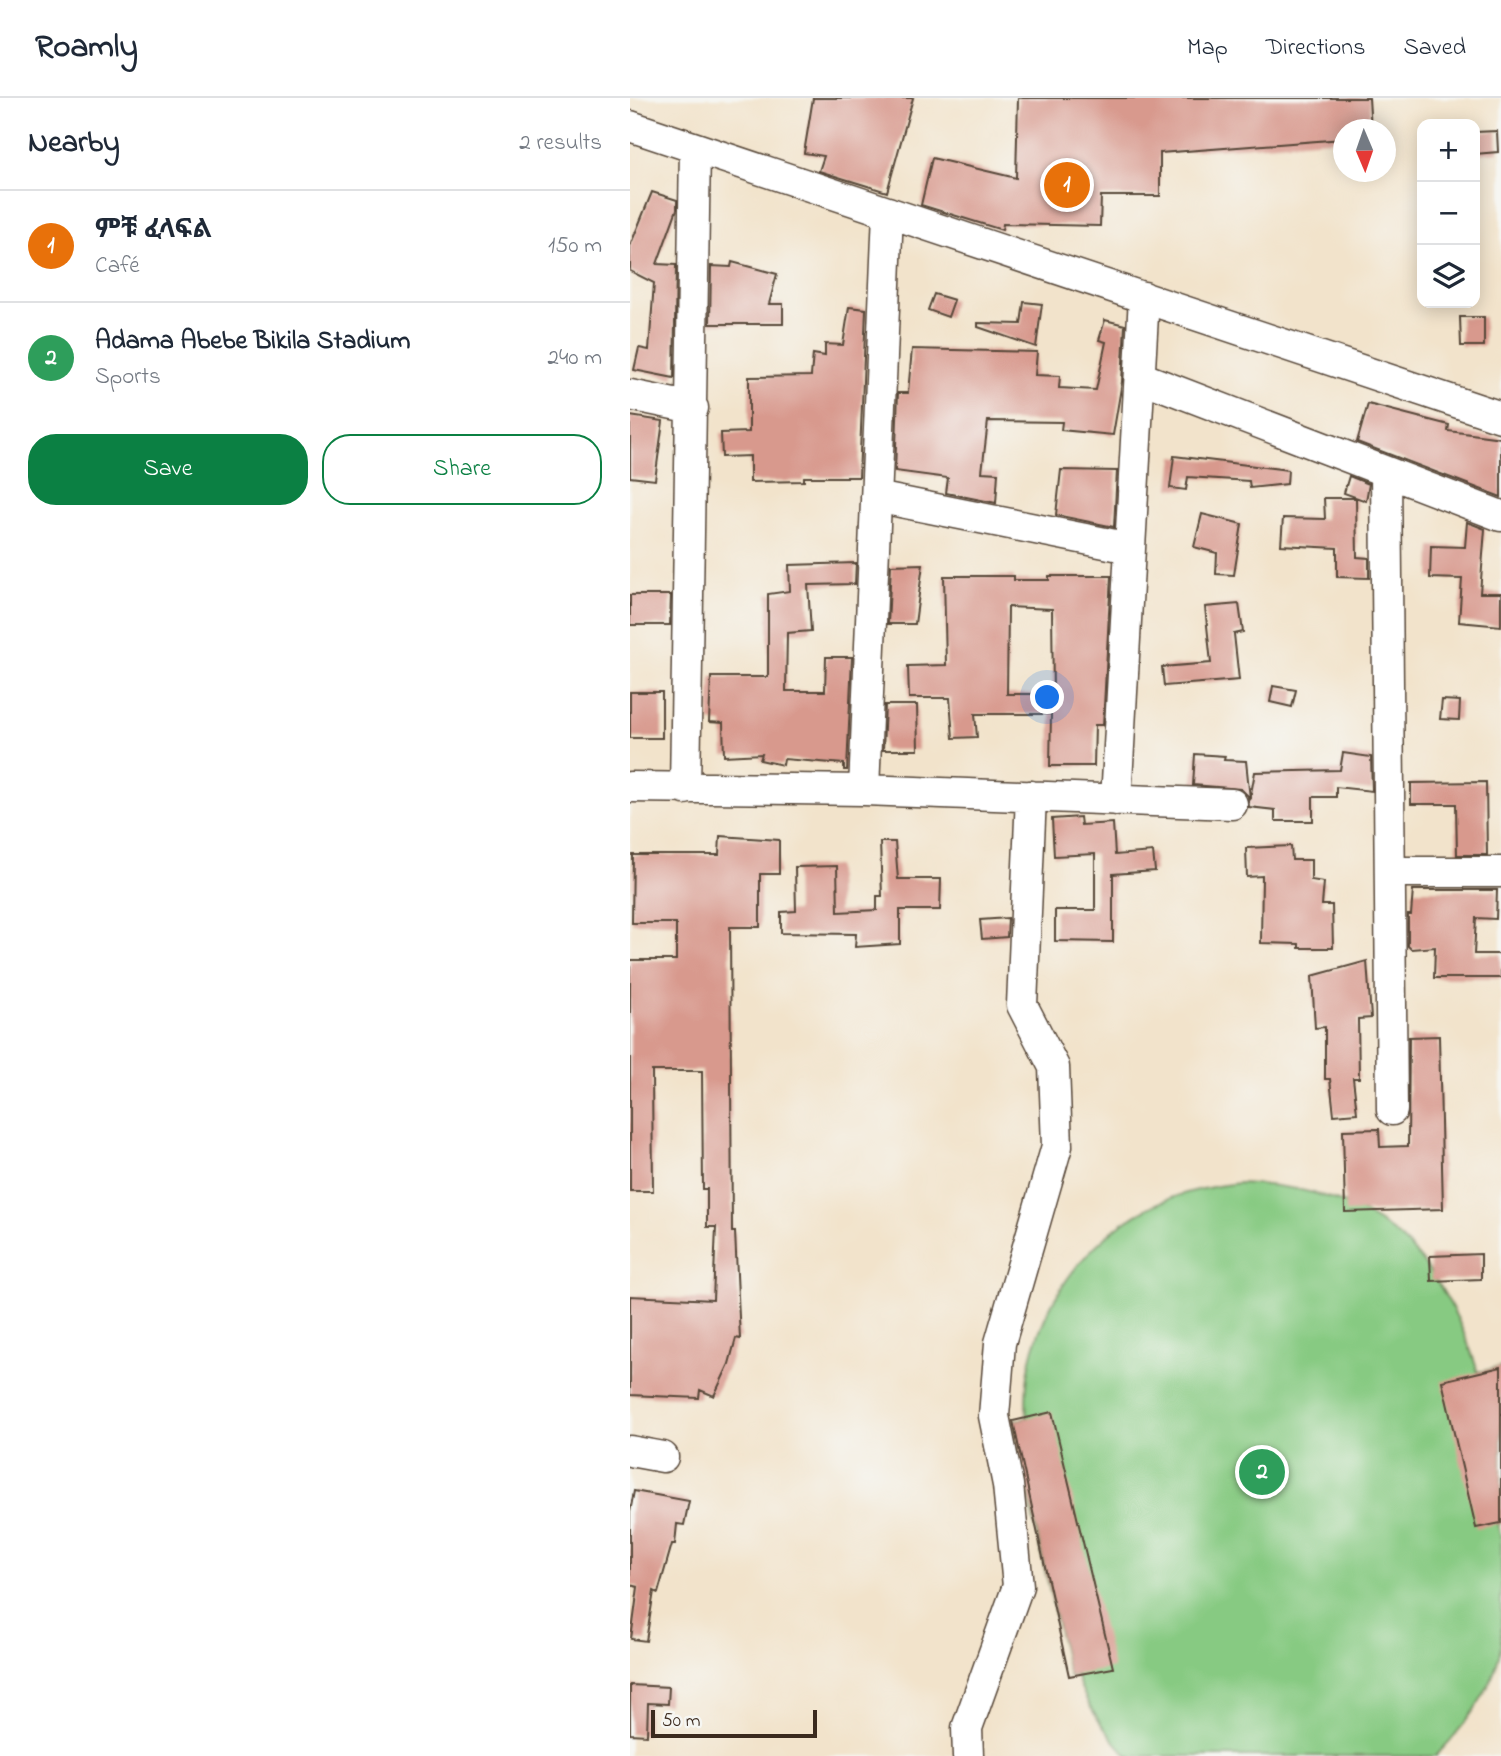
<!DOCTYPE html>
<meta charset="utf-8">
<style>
:root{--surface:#fff;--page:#f2f2f3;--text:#1f2937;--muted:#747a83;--line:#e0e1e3;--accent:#0b8043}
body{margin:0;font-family:"Indie Flower","Noto Sans Ethiopic",sans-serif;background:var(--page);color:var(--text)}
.controls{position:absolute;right:21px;top:21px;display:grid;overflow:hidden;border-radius:14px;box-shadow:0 4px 18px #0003}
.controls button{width:63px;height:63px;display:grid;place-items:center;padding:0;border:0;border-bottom:2px solid var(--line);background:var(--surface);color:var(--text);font:35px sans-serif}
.compass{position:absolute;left:703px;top:21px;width:63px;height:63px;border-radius:50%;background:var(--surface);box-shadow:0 4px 18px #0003;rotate:178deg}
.scale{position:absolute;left:21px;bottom:18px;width:166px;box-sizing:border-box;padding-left:7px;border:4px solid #3b2a1e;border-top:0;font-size:19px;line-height:24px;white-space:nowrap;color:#3b2a1e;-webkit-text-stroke:5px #f6f6f2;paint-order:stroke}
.you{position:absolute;left:418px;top:600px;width:24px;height:24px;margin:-18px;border:5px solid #fff;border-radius:50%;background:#1a73e8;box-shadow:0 0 0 10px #1a73e833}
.badge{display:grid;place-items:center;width:46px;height:46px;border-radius:50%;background:var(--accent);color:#fff;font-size:23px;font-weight:700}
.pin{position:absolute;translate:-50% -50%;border:4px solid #fff;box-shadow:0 2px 7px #0006}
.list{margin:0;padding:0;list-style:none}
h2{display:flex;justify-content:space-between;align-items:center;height:91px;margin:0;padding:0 28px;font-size:30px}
h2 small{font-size:23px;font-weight:400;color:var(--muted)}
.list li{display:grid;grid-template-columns:46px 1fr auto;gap:21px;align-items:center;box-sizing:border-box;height:112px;padding:0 28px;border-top:2px solid var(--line)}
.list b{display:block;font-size:26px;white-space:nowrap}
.list p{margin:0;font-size:23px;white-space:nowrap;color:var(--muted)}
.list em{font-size:23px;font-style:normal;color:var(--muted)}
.actions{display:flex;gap:14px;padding:21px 28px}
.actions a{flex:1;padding:16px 0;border:2px solid var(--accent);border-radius:28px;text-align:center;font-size:24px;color:var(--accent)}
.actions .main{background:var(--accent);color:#fff}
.icon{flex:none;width:38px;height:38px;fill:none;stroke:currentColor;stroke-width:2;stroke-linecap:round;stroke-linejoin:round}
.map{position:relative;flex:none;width:871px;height:1658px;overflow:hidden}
header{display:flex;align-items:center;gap:42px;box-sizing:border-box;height:98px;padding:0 35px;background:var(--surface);border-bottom:2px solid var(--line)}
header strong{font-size:33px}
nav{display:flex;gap:38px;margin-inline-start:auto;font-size:24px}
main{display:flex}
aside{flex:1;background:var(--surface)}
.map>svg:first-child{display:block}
.green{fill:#87ca82;stroke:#617a50;stroke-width:2}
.building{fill:#d8998d;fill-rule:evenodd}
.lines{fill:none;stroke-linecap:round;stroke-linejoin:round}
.minor-casing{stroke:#564638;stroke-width:33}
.minor{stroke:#fff;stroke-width:30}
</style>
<header>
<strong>Roamly</strong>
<nav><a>Map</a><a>Directions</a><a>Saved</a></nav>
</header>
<main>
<aside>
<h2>Nearby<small>2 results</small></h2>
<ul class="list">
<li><span class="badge" style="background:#e8710a">1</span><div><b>ምቹ ፈላፍል</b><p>Café</p></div><em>150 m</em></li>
<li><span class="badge" style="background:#2e9e5b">2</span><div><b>Adama Abebe Bikila Stadium</b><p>Sports</p></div><em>240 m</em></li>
</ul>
<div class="actions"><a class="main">Save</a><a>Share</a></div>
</aside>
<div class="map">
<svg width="871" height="1658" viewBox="0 0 871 1658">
<rect width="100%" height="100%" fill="#f6f6f2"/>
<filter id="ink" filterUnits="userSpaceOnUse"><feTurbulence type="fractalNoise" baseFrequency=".0143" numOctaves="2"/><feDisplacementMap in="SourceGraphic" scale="14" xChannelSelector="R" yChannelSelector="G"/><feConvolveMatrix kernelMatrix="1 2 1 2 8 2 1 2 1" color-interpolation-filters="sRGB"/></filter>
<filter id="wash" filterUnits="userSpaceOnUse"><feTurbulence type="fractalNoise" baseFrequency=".00686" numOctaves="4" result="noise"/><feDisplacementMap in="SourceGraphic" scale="28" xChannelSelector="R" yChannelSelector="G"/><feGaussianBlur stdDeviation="1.57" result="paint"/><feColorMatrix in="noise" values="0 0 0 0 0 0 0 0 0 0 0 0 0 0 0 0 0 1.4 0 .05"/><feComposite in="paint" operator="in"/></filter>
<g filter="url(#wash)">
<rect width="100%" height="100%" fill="#f2e3cb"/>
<path class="green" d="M 609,1085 C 742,1089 809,1150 848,1274 L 871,1269 L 871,1425 L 868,1426 L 871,1442 C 871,1476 871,1512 871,1546 C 867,1588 834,1629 806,1658 L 498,1658 C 474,1633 458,1610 446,1577 L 439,1578 L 381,1323 L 397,1320 C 388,1230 453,1133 536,1102 C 560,1092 584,1088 609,1085 Z"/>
<g id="blocks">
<path class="building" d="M 183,0 L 283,0 L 257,94 L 189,73 L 194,58 L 174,55 Z
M 388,0 L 739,0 L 741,32 L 713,32 L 713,41 L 530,55 L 530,98 L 471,98 L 470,128 L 373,126 L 372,132 L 291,107 L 302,60 L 386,80 Z
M 867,33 L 868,54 L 845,56 L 845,34 Z
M 22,94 L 47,102 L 47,111 L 27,166 L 46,167 L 44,280 L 4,272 L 9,250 L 19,252 L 24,185 L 0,173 L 0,148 Z
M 102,164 L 147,176 L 139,206 L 153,206 L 153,226 L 80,226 L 81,168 L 101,169 Z
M 304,196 L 324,202 L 318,219 L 298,212 Z
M 394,204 L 412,206 L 406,249 L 348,229 L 348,225 L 391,226 Z
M 219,209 L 236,211 L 229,379 L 174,379 L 174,383 L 120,384 L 120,358 L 92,359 L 91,335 L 119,334 L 119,279 L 181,278 L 183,256 L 195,258 L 195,246 L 213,247 Z
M 830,219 L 854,219 L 854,248 L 831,248 Z
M 475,222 L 495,227 L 492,284 L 483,337 L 431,332 L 432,324 L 358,323 L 352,374 L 368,375 L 366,405 L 316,395 L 318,380 L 265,373 L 268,295 L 278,295 L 282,251 L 407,254 L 405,277 L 430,278 L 429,290 L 466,292 L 476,244 L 469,242 Z
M 738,306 L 819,327 L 818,333 L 871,340 L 871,399 L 727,344 Z
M 0,318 L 33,323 L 25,382 L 0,379 Z
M 544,358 L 658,372 L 657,386 L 620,390 L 619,383 L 558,379 L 556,392 L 540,390 Z
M 431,372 L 487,373 L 484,429 L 426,417 Z
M 719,378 L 739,386 L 736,403 L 714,395 Z
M 694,400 L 726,400 L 727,459 L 739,460 L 739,480 L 707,479 L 707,450 L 651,447 L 653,420 L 695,421 Z
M 572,416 L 612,426 L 604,477 L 586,476 L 587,455 L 564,449 Z
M 837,424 L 855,431 L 850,495 L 871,495 L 871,528 L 829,524 L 832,481 L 800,480 L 801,448 L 835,449 Z
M 226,465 L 225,486 L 178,487 L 181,533 L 157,535 L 156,593 L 195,593 L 196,559 L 222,559 L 217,672 L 214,672 L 214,666 L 154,661 L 153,667 L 130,662 L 132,656 L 94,658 L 93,625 L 79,624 L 81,579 L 138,579 L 138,496 L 160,493 L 159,467 Z
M 293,466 L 285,526 L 258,526 L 261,467 Z
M 314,478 L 384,478 L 384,482 L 419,482 L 419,478 L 481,478 L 473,627 L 465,627 L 464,668 L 420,668 L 421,616 L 345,616 L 347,639 L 323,640 L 320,600 L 279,600 L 278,568 L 316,567 ZM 378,509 L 422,511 L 423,596 L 377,596 Z
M 0,497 L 41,497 L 40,527 L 0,527 Z
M 609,506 L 613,534 L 604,536 L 609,582 L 534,588 L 532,569 L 581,565 L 575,509 Z
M 643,588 L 666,592 L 662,609 L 640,604 Z
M 0,594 L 32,594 L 32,640 L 0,640 Z
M 812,602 L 830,603 L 829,622 L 810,621 Z
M 255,607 L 287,607 L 288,652 L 253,652 Z
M 713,655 L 741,659 L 742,693 L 706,689 L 706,699 L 683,699 L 683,723 L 645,723 L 645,712 L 619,709 L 618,698 L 611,691 L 563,687 L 565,656 L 595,658 L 594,662 L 616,663 L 620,701 L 625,674 L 710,672 Z
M 856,684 L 857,757 L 827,757 L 826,706 L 781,706 L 781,685 Z
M 450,719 L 451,727 L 483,725 L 485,757 L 523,754 L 525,773 L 483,776 L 483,844 L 425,843 L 425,812 L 465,812 L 465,756 L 424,758 L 422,721 Z
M 90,738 L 149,742 L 149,776 L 130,776 L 130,829 L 100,829 L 102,1134 L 105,1134 L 110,1241 L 106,1240 L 99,1266 L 84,1298 L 70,1292 L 69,1300 L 0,1297 L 0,1198 L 83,1202 L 86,1129 L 77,1129 L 77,1091 L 73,1091 L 72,973 L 22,973 L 23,1093 L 0,1093 L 0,862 L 46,862 L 46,825 L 2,825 L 3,757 L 89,757 Z
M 250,744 L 265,744 L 268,781 L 311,781 L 310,812 L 270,812 L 270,846 L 225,849 L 226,836 L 151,835 L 151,814 L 166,813 L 165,769 L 207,768 L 208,814 L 247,812 L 247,798 L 252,798 Z
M 661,748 L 662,762 L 681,762 L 681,782 L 694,784 L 692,807 L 702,807 L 703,850 L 669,850 L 669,846 L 631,845 L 632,778 L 617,779 L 616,750 Z
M 783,792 L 867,792 L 866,821 L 846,820 L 844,856 L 871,856 L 871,880 L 804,880 L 805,849 L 781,851 L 778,848 L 778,817 L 781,817 Z
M 378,820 L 377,839 L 352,841 L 350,822 Z
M 737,863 L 741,920 L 728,921 L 729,980 L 723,980 L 727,1015 L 704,1017 L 700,981 L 695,981 L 695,929 L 685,930 L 682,878 Z
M 809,938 L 813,1111 L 715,1114 L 713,1032 L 749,1031 L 750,1049 L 778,1048 L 779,939 Z
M 851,1156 L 851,1181 L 801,1183 L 800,1158 Z
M 871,1269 L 871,1425 L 846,1430 L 812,1283 Z
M 422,1314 L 483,1570 L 439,1578 L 383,1323 Z
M 4,1393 L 59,1403 L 54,1427 L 47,1426 L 45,1446 L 42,1446 L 28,1495 L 24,1493 L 16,1543 L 1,1541 L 8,1489 L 0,1487 L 0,1414 Z
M 0,1587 L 39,1589 L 38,1606 L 18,1605 L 17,1637 L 0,1636 Z"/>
</g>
</g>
<g filter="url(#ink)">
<use href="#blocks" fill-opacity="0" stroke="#564638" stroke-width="2"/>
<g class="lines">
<g class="minor-casing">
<path id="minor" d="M 0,28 L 871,319
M 510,279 L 871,418
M 0,297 L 63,310
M 756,374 L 762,1012
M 246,399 L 500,450
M 0,689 L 234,692 L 602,706
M 55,691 L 65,50
M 234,692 L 258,114
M 486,702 L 514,199
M 760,774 L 871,774
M 0,1353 L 33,1359
M 338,1658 L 337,1630 L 388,1488 L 378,1387 L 364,1318 L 370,1245 L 427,1048 L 424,969 L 392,907 L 401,698"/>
</g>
<use href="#minor" class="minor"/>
</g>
</g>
</svg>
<div class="controls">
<button>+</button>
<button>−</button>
<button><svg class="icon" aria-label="layers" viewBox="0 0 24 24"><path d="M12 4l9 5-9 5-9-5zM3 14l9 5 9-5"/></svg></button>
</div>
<svg class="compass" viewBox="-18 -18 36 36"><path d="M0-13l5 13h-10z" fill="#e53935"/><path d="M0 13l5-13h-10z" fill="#747a83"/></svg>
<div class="scale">50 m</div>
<div class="you"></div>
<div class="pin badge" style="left:437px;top:87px;background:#e8710a">1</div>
<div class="pin badge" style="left:632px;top:1374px;background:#2e9e5b">2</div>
</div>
</main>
